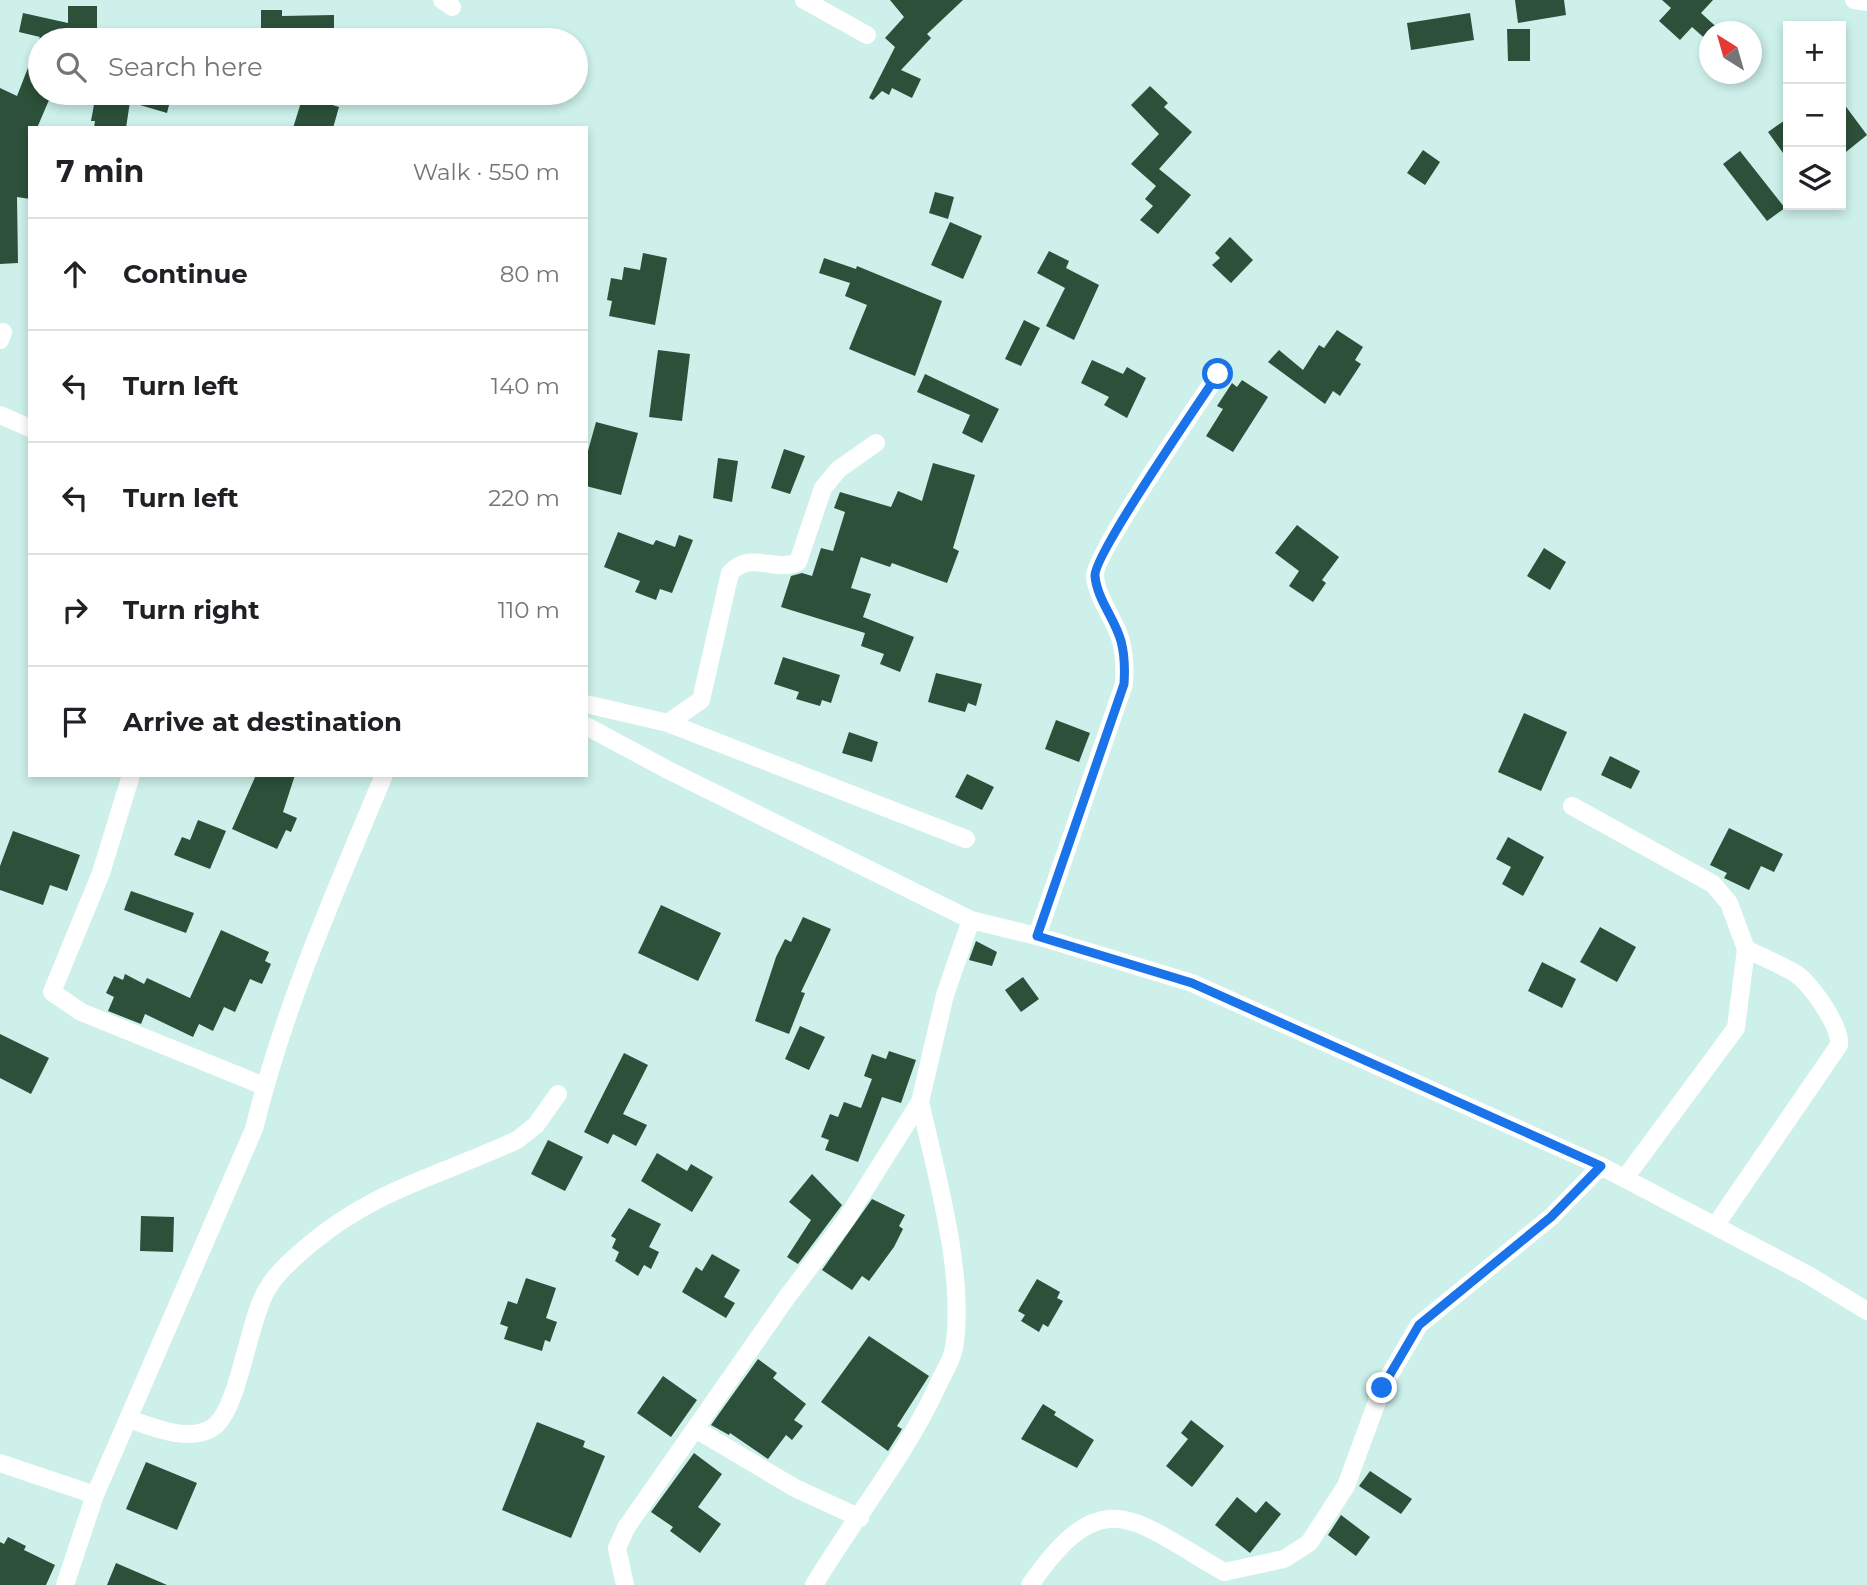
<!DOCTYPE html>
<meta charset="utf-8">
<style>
:root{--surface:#fff;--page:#f2f2f2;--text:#202124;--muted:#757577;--line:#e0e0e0}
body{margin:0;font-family:Montserrat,sans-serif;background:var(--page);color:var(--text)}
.controls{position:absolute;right:21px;top:21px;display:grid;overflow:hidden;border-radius:0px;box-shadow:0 4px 10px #0003}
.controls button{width:63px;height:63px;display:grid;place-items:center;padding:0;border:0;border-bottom:2px solid var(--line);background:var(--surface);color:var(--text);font:35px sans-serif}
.compass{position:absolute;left:1699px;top:21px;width:63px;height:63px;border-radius:50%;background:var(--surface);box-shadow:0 4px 10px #0003;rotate:323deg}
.stop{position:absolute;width:21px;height:21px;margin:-16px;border:5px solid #1a73e8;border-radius:50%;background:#fff}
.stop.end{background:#1a73e8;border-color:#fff;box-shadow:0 2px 7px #0008}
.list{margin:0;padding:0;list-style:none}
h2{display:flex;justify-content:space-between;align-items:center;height:91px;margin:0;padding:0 28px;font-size:30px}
h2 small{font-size:23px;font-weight:400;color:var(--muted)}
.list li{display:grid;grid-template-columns:46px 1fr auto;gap:21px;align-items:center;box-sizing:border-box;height:112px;padding:0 28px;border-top:2px solid var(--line)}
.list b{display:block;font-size:26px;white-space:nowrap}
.list em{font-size:23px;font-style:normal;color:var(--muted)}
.icon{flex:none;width:38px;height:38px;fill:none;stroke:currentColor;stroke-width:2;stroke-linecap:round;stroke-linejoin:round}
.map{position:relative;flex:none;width:1867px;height:1585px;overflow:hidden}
.search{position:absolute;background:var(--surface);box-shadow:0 4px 10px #0003;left:28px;top:28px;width:560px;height:77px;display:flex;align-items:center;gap:18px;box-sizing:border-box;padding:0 24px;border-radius:38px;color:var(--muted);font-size:26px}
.panel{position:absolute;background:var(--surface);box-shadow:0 4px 10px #0003;left:28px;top:126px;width:560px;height:651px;border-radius:0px}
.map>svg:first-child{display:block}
.building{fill:#2c503a}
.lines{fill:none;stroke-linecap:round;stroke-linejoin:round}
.street{stroke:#fff;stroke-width:18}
.route{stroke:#1a73e8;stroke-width:9}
</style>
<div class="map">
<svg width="1867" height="1585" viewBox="0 0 1867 1585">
<rect width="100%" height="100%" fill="#cdf0ea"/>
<path class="building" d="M 890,0 L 963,0 L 927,34 L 931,38 L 901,70 L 921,79 L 912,98 L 892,88 L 889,95 L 882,91 L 873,100 L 869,98 L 895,47 L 885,38 L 904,17 Z
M 1515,0 L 1564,0 L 1566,15 L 1518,23 Z
M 1662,0 L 1713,0 L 1701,13 L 1722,32 L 1710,32 L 1710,43 L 1692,27 L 1680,40 L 1659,21 L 1671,8 Z
M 68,6 L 97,6 L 97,40 L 40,40 L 40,93 L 52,93 L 37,128 L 30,128 L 30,199 L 17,197 L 18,263 L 0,264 L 0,88 L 17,96 L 40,37 L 19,32 L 23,13 L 68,23 Z
M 261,10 L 282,10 L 282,16 L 334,15 L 334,40 L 261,40 Z
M 1470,13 L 1474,40 L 1411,50 L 1407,23 Z
M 1507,29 L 1530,29 L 1530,61 L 1508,61 Z
M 1150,86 L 1168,103 L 1164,107 L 1192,132 L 1159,169 L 1191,195 L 1158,234 L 1140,220 L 1153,206 L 1145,199 L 1156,186 L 1131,164 L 1159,134 L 1131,105 Z
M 100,93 L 131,95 L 126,128 L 94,128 L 95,121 L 91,121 L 95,99 L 98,100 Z
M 143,93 L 172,93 L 167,113 L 140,105 Z
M 303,96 L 339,107 L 333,128 L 293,128 Z
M 1841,100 L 1867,135 L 1841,156 Z
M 1788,118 L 1788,160 L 1768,132 Z
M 1423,150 L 1440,162 L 1425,185 L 1407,173 Z
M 1740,151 L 1785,208 L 1767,221 L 1723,164 Z
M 935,192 L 954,197 L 948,219 L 929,213 Z
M 950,222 L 982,236 L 963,279 L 931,265 Z
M 1230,237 L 1253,260 L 1231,283 L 1212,265 L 1220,258 L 1215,253 Z
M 1049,251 L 1069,261 L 1066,268 L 1099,285 L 1074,340 L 1046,326 L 1065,288 L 1037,273 Z
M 643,253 L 667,258 L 655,325 L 609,316 L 612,301 L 607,300 L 611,278 L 622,280 L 624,267 L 640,270 Z
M 824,258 L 856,269 L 857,266 L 942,301 L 915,376 L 849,349 L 867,305 L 845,296 L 850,283 L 819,273 Z
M 1024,320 L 1040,328 L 1021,366 L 1005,359 Z
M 1337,330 L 1363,347 L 1355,360 L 1361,364 L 1340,396 L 1333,391 L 1325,404 L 1268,362 L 1279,350 L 1303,370 L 1319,345 L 1324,348 Z
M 658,350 L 690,354 L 682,421 L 649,417 Z
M 1092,360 L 1123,374 L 1127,367 L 1146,378 L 1127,418 L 1104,405 L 1109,397 L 1081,383 Z
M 925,374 L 999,409 L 982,443 L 962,433 L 970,415 L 917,392 Z
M 1242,380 L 1268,397 L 1233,452 L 1206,436 L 1223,409 L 1217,406 L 1232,383 L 1237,387 Z
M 596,422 L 638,433 L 621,495 L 586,486 L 586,458 Z
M 784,449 L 805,456 L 790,494 L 771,488 Z
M 718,458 L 738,461 L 732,502 L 713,498 Z
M 933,463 L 975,475 L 953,548 L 959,551 L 947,583 L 892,563 L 890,567 L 861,557 L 851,588 L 871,594 L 863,617 L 914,637 L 900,672 L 880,664 L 884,654 L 861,646 L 865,633 L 781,607 L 791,576 L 802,573 L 812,576 L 821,548 L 833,551 L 845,512 L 834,508 L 840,492 L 891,507 L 898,491 L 922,501 Z
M 1297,525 L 1339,557 L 1322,580 L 1326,583 L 1313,602 L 1289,586 L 1299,571 L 1275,553 Z
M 618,532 L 653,545 L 656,540 L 675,547 L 679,535 L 693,540 L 672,593 L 660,589 L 656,600 L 635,592 L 640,581 L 604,567 Z
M 1544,548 L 1566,562 L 1550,590 L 1527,576 Z
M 783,657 L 840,675 L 831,703 L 822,700 L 820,706 L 796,699 L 799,692 L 774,684 Z
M 936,673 L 982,684 L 976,706 L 968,703 L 965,712 L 928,702 Z
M 1524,713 L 1567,732 L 1541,791 L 1498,772 Z
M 1056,720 L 1090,733 L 1079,762 L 1045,749 Z
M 849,732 L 878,742 L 872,762 L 842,753 Z
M 1610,756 L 1640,771 L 1631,789 L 1601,775 Z
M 967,774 L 994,787 L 982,810 L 955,797 Z
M 256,775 L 295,775 L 283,812 L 297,818 L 291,832 L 286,830 L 277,849 L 232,829 Z
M 198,820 L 226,831 L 210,869 L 174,855 L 182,837 L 190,840 Z
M 1729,828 L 1783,854 L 1774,872 L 1761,866 L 1749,890 L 1724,878 L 1727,873 L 1710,865 Z
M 13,831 L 80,855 L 67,891 L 50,885 L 43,905 L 0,890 L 0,866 Z
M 1508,837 L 1544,857 L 1523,896 L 1502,884 L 1511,867 L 1496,859 Z
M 131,891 L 194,913 L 186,933 L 124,910 Z
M 661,905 L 721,933 L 698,981 L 638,953 Z
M 803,917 L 831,929 L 801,992 L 805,993 L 789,1034 L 755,1021 L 776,957 L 785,939 L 791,942 Z
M 1600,927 L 1636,947 L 1617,982 L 1580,962 Z
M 221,930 L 269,952 L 265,961 L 271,964 L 262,984 L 250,979 L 235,1012 L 224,1007 L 213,1031 L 199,1024 L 193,1037 L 145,1014 L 141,1024 L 108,1011 L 114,997 L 106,993 L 114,976 L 123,980 L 125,974 L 144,984 L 147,978 L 190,998 Z
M 976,941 L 997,952 L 992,966 L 969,960 Z
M 1542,962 L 1576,979 L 1562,1008 L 1528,991 Z
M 1023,977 L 1039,999 L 1021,1012 L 1005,990 Z
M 800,1026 L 825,1037 L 809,1070 L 785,1059 Z
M 0,1034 L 49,1058 L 31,1094 L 0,1078 Z
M 889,1051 L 916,1060 L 901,1103 L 882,1097 L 858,1162 L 825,1150 L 829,1140 L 821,1137 L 830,1114 L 838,1117 L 844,1102 L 861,1108 L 872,1079 L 864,1076 L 872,1054 L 886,1059 Z
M 624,1053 L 648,1065 L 623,1114 L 647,1125 L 636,1146 L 613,1134 L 608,1144 L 584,1132 Z
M 548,1140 L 583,1157 L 565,1191 L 531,1174 Z
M 657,1153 L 687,1171 L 691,1164 L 713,1177 L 692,1212 L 641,1181 Z
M 812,1174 L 842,1205 L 798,1264 L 787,1257 L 811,1220 L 789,1202 Z
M 872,1199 L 905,1215 L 899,1226 L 903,1229 L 894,1247 L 869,1281 L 862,1276 L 852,1290 L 822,1270 Z
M 629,1208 L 661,1224 L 649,1247 L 659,1252 L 651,1269 L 644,1265 L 638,1276 L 615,1261 L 619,1252 L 612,1248 L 616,1239 L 611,1236 Z
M 141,1216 L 174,1217 L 173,1252 L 140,1251 Z
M 712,1254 L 740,1270 L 724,1297 L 735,1303 L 726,1318 L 682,1292 L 696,1267 L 702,1271 Z
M 526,1278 L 556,1288 L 546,1318 L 557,1322 L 550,1342 L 545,1340 L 542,1351 L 504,1339 L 508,1327 L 500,1324 L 508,1301 L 517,1304 Z
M 1037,1279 L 1060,1292 L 1057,1298 L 1063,1301 L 1048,1327 L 1043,1324 L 1039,1332 L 1021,1321 L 1025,1315 L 1018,1311 Z
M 869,1336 L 929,1376 L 897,1426 L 902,1429 L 888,1451 L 821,1402 Z
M 758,1359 L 777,1373 L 773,1378 L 806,1404 L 794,1420 L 803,1426 L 792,1440 L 786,1435 L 768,1459 L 730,1433 L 729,1435 L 711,1425 Z
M 663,1376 L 697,1400 L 671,1437 L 637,1413 Z
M 1043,1404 L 1056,1412 L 1054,1415 L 1094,1440 L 1077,1468 L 1021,1439 Z
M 1191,1420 L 1224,1446 L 1192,1487 L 1166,1466 L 1188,1439 L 1181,1433 Z
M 537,1422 L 585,1441 L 583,1447 L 605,1456 L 571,1538 L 502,1510 Z
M 694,1453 L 722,1474 L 698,1507 L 721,1524 L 700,1553 L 670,1531 L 673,1527 L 651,1512 Z
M 146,1462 L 197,1483 L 177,1530 L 126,1509 Z
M 1370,1471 L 1412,1499 L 1401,1514 L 1359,1486 Z
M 1237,1497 L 1256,1513 L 1266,1501 L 1281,1514 L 1250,1553 L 1215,1525 Z
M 1341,1515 L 1370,1537 L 1356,1556 L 1328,1535 Z
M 8,1537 L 26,1546 L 24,1550 L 55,1565 L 46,1585 L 0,1585 L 0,1542 L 4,1544 Z
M 116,1563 L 167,1585 L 107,1585 Z"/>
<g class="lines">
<path class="street" d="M 442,0 L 452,7
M 804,0 L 867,35
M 1854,0 L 1867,2
M 0,340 L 3,332
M 0,415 L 30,428
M 586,704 L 668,723 L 966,839
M 668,723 L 701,700 L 730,573 C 751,550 774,573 798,562 L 823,488 L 839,469 L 876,443
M 586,726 L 668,770 L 971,920 L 1037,936 L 1192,983 L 1601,1166 L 1810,1276 L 1867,1311
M 131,775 L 101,873 L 52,992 L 81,1012 L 264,1086
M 1572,806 L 1713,884 L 1729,903 L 1746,949 L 1736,1028 L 1625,1178
M 1037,936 L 1124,684 C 1125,669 1125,656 1121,641 C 1115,619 1097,599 1095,576 C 1093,556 1200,401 1218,374
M 1715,1226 L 1839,1045 C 1841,1026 1811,984 1795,973 C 1779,964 1762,957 1746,949
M 129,1419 C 153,1427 193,1445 216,1425 C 239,1404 248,1324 266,1291 C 276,1273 293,1259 309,1245 C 377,1188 440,1176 517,1140 L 536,1125 L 558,1094
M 697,1430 L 795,1488 L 860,1518
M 0,1463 L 95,1495
M 65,1585 L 95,1495 L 254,1129 C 284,1006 335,892 384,775
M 625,1585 L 617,1548 L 626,1528 L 787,1297 L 845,1221 L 920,1102 L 945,995 L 971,920
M 814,1585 C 854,1518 904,1458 937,1387 C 942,1375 952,1361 954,1348 C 966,1278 936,1172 920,1102
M 1030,1585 C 1103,1480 1132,1519 1224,1572 L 1284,1559 L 1309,1543 L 1346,1486 L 1382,1388 L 1419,1325 L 1551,1217 L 1601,1166"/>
</g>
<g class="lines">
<path class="route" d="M 1218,374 C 1200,401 1093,556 1095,576 C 1097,599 1115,619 1121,641 C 1125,656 1125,669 1124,684 L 1037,936 L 1192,983 L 1601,1166 L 1551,1217 L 1419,1325 L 1382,1388"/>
</g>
</svg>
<div class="controls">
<button>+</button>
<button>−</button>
<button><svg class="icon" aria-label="layers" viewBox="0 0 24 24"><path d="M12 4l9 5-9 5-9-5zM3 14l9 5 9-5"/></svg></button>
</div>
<svg class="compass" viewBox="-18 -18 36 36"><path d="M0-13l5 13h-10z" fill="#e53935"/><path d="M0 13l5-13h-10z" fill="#757577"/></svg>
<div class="stop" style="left:1218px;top:374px"></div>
<div class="stop end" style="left:1382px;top:1388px"></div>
<div class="search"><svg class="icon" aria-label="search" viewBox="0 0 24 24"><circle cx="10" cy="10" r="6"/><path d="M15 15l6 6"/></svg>Search here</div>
<section class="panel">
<h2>7 min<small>Walk · 550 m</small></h2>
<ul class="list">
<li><svg class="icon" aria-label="ahead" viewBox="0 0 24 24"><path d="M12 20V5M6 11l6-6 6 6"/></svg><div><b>Continue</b></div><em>80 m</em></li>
<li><svg class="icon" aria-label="left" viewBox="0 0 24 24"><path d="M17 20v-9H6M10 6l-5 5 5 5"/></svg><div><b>Turn left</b></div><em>140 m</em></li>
<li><svg class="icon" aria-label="left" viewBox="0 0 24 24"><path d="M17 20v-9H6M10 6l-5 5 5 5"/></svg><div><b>Turn left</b></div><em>220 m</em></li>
<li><svg class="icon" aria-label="right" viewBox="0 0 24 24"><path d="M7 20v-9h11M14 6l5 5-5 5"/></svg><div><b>Turn right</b></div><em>110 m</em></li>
<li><svg class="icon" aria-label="arrive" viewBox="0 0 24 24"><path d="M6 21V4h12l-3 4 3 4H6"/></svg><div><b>Arrive at destination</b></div></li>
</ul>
</section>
</div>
